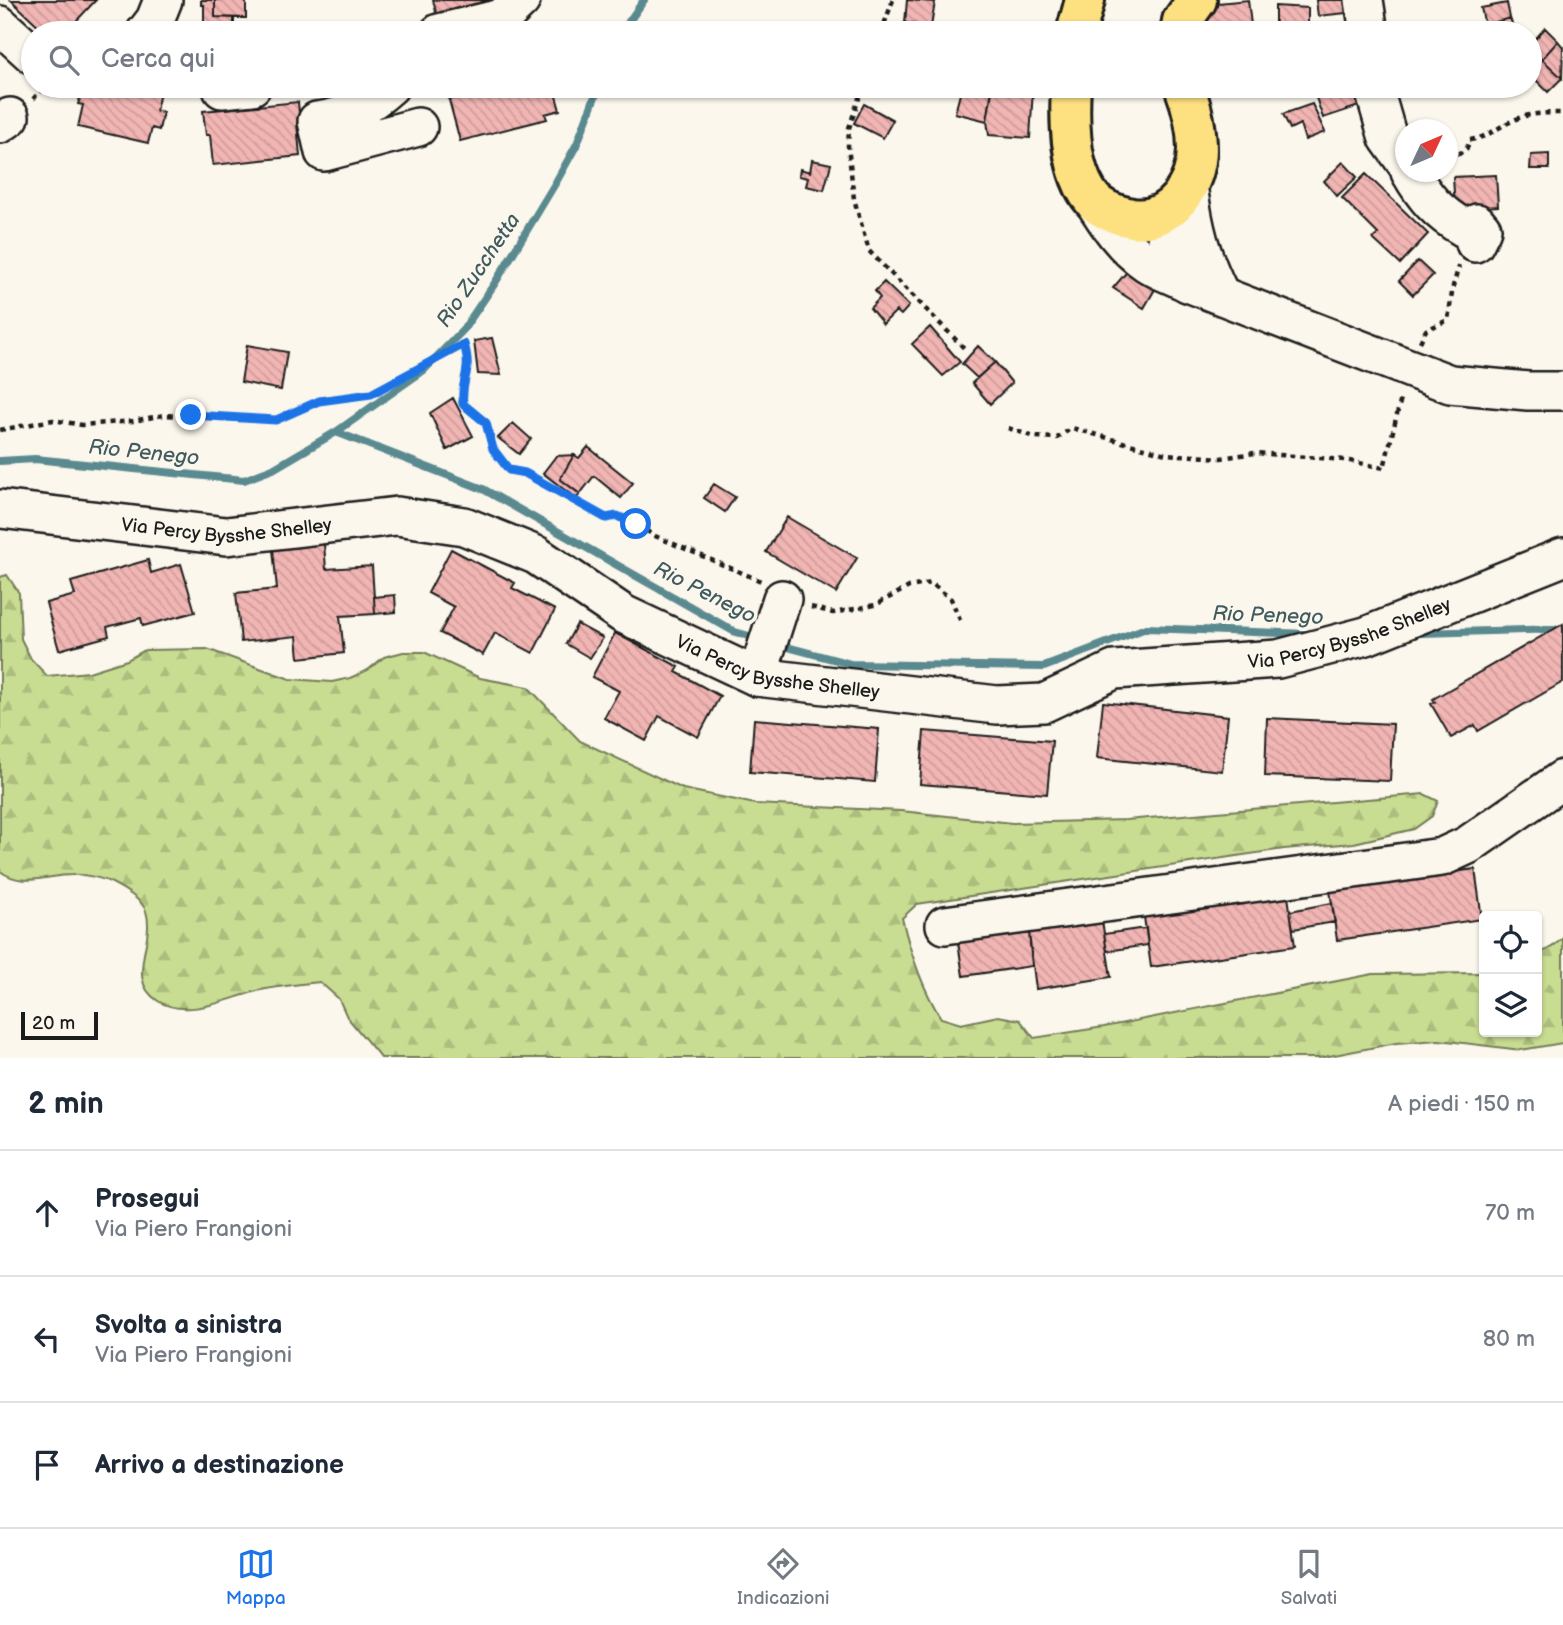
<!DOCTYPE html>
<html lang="it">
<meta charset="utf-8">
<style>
:root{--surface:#fff;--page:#f6f6f7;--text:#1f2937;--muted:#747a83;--line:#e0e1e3;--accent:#1a73e8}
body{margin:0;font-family:"Balsamiq Sans",sans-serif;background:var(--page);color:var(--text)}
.controls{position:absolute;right:21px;bottom:21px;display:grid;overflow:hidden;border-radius:7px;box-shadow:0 2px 5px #0004}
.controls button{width:63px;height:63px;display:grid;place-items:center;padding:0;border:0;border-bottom:2px solid var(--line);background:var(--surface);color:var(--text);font:35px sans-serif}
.compass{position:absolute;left:1395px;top:119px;width:63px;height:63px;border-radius:50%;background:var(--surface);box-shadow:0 2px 5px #0004;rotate:46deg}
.scale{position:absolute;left:21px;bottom:18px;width:77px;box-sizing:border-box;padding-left:7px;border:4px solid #1c1c1c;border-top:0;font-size:19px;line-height:24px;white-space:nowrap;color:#1c1c1c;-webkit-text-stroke:5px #fbf7ec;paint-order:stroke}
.stop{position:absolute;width:21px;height:21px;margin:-16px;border:5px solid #1a73e8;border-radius:50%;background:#fff}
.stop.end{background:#1a73e8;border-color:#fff;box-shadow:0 2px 7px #0008}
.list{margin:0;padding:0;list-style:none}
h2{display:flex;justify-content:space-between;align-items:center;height:91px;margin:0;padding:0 28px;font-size:30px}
h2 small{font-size:23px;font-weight:400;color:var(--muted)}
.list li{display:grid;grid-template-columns:46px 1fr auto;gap:21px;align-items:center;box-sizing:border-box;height:126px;padding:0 28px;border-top:2px solid var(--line)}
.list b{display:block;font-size:26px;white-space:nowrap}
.list p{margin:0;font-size:23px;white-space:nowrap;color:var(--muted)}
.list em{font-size:23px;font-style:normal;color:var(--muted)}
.icon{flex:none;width:38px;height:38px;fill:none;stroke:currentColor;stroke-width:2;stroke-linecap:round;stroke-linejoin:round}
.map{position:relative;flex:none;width:1563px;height:1058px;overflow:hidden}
.search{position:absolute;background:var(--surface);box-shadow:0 2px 5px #0004;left:21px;right:21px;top:21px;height:77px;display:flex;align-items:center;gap:18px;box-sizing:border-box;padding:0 24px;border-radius:38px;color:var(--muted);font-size:26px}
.sheet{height:469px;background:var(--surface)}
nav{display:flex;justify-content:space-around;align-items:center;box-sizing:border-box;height:98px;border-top:2px solid var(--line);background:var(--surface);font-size:19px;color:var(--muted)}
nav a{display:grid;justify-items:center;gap:4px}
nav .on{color:var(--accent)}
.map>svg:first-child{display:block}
.forest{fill:url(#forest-firs);stroke:#727c57;stroke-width:2}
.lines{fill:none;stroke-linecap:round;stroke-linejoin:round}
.stream{stroke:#5a8a90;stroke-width:8}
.building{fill:url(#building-back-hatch);stroke:#1c1c1c;stroke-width:2}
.minor-casing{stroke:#1c1c1c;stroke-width:42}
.major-casing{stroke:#1c1c1c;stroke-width:44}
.path{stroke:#1c1c1c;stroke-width:4.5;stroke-dasharray:5 5;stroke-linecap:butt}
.minor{stroke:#fbf7ec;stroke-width:37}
.major{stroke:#fde080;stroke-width:38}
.route{stroke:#1a73e8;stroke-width:9}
.labels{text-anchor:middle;stroke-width:7;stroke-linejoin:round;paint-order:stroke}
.street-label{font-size:19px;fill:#1c1c1c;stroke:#fbf7ec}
.water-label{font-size:21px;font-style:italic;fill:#405c60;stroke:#fbf7ec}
</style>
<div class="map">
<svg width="1563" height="1058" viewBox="0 0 1563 1058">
<defs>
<pattern id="forest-firs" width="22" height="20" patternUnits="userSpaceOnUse" patternTransform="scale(1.75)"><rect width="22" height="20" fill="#c9dd92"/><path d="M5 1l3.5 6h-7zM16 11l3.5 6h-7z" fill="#acbd7d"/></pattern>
<pattern id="building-back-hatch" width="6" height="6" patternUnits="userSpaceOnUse" patternTransform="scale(1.75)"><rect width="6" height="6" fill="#f1b5b3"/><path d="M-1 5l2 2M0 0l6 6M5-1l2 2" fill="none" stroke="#ce9b99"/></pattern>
</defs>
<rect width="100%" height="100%" fill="#fbf7ec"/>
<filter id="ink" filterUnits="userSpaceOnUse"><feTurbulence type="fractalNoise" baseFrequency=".0143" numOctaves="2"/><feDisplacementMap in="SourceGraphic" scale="14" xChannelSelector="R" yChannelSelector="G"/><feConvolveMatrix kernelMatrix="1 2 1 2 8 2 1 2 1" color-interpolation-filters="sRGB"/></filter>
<g filter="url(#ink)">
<path class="forest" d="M 7,575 L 19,593 L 21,639 L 31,659 L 47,676 L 89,672 L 127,660 L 145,650 L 207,649 L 290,679 L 332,682 L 350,678 L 368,670 L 384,657 L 403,652 L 424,652 L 480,678 L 528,687 L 580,741 L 683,789 L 755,804 L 901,811 L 1012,823 L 1126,820 L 1424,794 L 1438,801 L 1432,816 L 1414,829 L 1354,843 L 1284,849 L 917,904 L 902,918 C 910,951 923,990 941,1018 L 961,1024 L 998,1016 L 1020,1020 L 1034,1038 L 1104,1027 L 1373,974 L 1484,973 L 1484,1032 L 1537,1032 L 1537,955 L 1552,947 L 1563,938 L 1563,1043 L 1521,1050 L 1439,1040 L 1396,1043 L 1319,1058 L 381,1058 L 347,1017 L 339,999 L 320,982 C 300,984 280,986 261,990 C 231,997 188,1020 158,1001 C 124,979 156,942 146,911 C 142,900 124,889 114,884 C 103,878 85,874 72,875 C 46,875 23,888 0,871 L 0,577 Z"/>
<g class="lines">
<path class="stream" d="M 621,33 L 644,0
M 336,432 L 483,489 L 735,632 L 760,639
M 0,461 L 35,459 L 244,480 L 273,469 L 336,432 L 424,370 L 463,330 L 495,283 L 556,182 L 577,144 L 599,86
M 1422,633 L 1563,629
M 776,644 L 851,664 L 1044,667 L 1146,628 L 1309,634"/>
</g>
<path class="building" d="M 11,0 L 96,0 L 65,33 L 46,33 Z
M 201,0 L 215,0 L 215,17 L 234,18 L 234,33 L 204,33 L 204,5 L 201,5 Z
M 215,0 L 246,0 L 246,18 L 215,17 Z
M 433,0 L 509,0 L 438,20 Z
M 907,0 L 935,2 L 931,27 L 905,23 Z
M 1248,0 L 1252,33 L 1202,33 L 1198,5 Z
M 1316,0 L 1345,0 L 1346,13 L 1318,16 Z
M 1507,3 L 1510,18 L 1485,25 L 1481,8 Z
M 1275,6 L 1308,8 L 1308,29 L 1275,27 Z
M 1510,18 L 1515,33 L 1487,33 L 1485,25 Z
M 1545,28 L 1558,41 L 1542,59 L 1530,45 Z
M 1558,41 L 1563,47 L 1562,78 L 1542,59 Z
M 1542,59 L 1562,78 L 1548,92 L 1530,74 L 1530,70 Z
M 110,86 L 134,86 L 160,92 L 156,111 L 163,112 L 159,130 L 152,128 L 148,143 L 78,127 L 83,105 L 78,104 L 82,92 L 102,97 L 104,89 L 109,90 Z
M 473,86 L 553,86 L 560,110 L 545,114 L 547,119 L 460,141 L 449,100 L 474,93 Z
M 962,86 L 993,86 L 987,121 L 955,113 Z
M 1312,86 L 1359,86 L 1365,104 L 1323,118 Z
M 992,89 L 1033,89 L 1030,138 L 989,135 L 987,121 Z
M 298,102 L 300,123 L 297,123 L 300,156 L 213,165 L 210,135 L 206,135 L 203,111 Z
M 864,104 L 893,120 L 883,138 L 854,123 Z
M 1312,104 L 1325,132 L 1305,140 L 1300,124 L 1290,129 L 1283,114 Z
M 1549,154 L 1549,169 L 1530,169 L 1531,155 Z
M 812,160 L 831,164 L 824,190 L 806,186 L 808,178 L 799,176 L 800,169 L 810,172 Z
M 1343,162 L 1357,177 L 1337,196 L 1324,181 Z
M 1366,174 L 1428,234 L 1400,264 L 1373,239 L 1378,234 L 1342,198 Z
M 1496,175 L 1498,206 L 1455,209 L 1453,177 Z
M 1418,261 L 1433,275 L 1413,295 L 1399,281 Z
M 1130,268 L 1158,284 L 1144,308 L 1113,288 Z
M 884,282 L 909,306 L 901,315 L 896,311 L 883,324 L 870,308 L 880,298 L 875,291 Z
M 930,327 L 960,362 L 943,376 L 912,344 Z
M 492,338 L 501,375 L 478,374 L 474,341 Z
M 247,345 L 287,352 L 281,390 L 241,382 Z
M 978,346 L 995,362 L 977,378 L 962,364 Z
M 995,362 L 1012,383 L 990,404 L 972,383 Z
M 453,398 L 473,436 L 447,450 L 430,413 Z
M 513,423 L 531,439 L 519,454 L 498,438 Z
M 588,447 L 633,483 L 621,498 L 594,476 L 580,494 L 560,479 L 574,455 L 579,458 Z
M 574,455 L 560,479 L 580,494 L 576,499 L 543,473 L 556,456 Z
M 714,484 L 735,497 L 725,512 L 704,498 Z
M 787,517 L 857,558 L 836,593 L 766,552 Z
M 324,544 L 326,569 L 372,566 L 375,614 L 340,616 L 344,653 L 299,658 L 297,636 L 241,642 L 236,593 L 277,589 L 273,549 Z
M 451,549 L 515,583 L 512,588 L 555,610 L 533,653 L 495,633 L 483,655 L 440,633 L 454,607 L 428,593 Z
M 148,560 L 151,573 L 181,564 L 195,612 L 143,626 L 141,618 L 107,627 L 109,636 L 59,650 L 46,603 L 75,595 L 71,582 Z
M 395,595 L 396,612 L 375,614 L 374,597 Z
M 577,624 L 603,638 L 590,658 L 566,644 Z
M 1563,624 L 1563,682 L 1478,731 L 1475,725 L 1451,738 L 1431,704 L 1435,702 L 1433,699 Z
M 615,633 L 679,667 L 676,672 L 720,696 L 698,737 L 659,716 L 646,741 L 604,718 L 619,691 L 592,677 Z
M 1103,702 L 1228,716 L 1222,771 L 1097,758 Z
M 1267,718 L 1393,724 L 1390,781 L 1265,776 Z
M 754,719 L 879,729 L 875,782 L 750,772 Z
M 924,731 L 1052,741 L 1047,794 L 920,784 Z
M 1475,869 L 1482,919 L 1337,940 L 1330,890 Z
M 1288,896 L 1295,946 L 1151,967 L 1144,917 Z
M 1332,903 L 1335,922 L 1293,929 L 1290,911 Z
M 1102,921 L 1111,977 L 1036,989 L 1029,933 Z
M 1146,928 L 1148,945 L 1107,951 L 1104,934 Z
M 1029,933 L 1032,966 L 963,976 L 958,942 Z"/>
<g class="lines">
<g class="minor-casing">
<g id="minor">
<path d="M 1364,0 L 1369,33"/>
<path d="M 0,25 L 33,55"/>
<path d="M 145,33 L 155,20 L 163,0"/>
<path d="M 439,33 L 502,18 L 521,0"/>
<path d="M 390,86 C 369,105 346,118 317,121 L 324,152 L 418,127"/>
<path d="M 1373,86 L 1388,138 L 1406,163"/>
<path d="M 222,89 L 252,86"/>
<path d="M 0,124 L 10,117"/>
<path d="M 1410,172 C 1425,198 1438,213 1464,228 L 1477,223 L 1482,229 L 1475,243"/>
<path d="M 1188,185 C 1194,230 1200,253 1220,294"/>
<path d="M 1093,200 C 1108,224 1123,247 1147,263 C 1159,271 1175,276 1188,283 L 1450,384 L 1528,391 L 1563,391"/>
<path d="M 1162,213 L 1169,248 L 1188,283"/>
<path id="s1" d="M 0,509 L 226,536 L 397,516 L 464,526 L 536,555 L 623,614 L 757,677 L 997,705 L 1044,703 L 1114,670 L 1278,659 L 1366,636 L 1563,557"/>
<path d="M 757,677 L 782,599"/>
<path d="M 945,925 L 1442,857 L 1468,845 L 1563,779"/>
</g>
</g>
<g class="major-casing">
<path id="major" d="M 1076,33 L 1085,0
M 1180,33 L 1182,21 L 1197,0
M 1071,86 C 1069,120 1069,172 1093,200 C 1102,210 1119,216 1132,218 C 1171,224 1197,184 1197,149 C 1197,127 1192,107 1184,86"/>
</g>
<path class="path" d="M 881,33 L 893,0
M 863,86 L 849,128 L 848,146 L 854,199 L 869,251 L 964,348
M 33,99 L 46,86
M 1448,151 L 1459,154 L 1467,148 L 1470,140 C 1489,137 1496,128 1512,121 C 1527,113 1546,113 1563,113
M 1420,342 L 1426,330 L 1448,320 L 1453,286 L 1459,266
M 1008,428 L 1034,437 L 1057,438 L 1072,428 L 1166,454 L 1221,458 L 1255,453 L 1345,460 L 1384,468 L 1401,398
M 0,430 L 53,420 L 82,425 L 133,421 L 164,415 L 276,420 L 319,401 L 371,394 L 464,344 C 473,373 460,379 463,404 L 486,423 L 493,449 L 509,470 L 525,473 L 605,518 L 617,516 L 636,524 L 655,536 L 761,581
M 811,607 L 833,613 L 875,605 L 909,587 L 931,583 L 951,599 L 961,622"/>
<use href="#minor" class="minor"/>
<use href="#major" class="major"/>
</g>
</g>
<g class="lines" filter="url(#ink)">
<path class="route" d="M 191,415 L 276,420 L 319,401 L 371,394 L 464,344 C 473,373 460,379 463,404 L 486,423 L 493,449 L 509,470 L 525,473 L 606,518 L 617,516 L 636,524"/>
</g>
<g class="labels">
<g class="street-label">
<text dy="7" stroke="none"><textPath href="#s1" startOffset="228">Via Percy Bysshe Shelley</textPath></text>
<text dy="7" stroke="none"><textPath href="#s1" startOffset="1404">Via Percy Bysshe Shelley</textPath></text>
<text dy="7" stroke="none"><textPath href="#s1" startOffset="816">Via Percy Bysshe Shelley</textPath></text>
</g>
<g class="water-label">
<text transform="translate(478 270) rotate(-56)" y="7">Rio Zucchetta</text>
<text transform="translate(144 452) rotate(6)" y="7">Rio Penego</text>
<text transform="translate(705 592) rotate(27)" y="7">Rio Penego</text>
<text transform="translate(1268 615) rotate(2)" y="7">Rio Penego</text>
</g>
</g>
</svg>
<div class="controls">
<button><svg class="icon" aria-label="locate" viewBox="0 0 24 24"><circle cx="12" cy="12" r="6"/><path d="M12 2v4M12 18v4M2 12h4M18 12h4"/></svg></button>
<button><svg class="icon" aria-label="layers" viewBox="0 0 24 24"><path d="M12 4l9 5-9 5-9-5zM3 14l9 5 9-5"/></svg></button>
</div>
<svg class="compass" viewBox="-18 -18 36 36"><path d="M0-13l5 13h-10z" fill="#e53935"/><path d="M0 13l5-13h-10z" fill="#747a83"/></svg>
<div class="scale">20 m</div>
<div class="stop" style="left:636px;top:524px"></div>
<div class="stop end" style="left:191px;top:415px"></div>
<div class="search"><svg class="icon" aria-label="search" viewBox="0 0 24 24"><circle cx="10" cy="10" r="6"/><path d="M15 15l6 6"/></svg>Cerca qui</div>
</div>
<section class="sheet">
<h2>2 min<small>A piedi · 150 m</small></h2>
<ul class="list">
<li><svg class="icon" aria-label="ahead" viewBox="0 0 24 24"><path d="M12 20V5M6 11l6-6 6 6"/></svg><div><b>Prosegui</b><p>Via Piero Frangioni</p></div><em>70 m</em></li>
<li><svg class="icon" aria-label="left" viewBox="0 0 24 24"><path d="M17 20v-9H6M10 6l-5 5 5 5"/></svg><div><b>Svolta a sinistra</b><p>Via Piero Frangioni</p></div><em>80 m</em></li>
<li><svg class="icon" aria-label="arrive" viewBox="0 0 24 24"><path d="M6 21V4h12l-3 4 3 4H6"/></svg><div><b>Arrivo a destinazione</b></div></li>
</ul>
</section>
<nav>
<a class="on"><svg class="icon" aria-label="map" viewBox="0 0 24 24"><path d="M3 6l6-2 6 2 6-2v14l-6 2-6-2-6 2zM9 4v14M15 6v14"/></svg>Mappa</a>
<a><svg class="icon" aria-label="directions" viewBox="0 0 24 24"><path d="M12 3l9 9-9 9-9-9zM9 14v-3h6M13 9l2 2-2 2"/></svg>Indicazioni</a>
<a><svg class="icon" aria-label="saved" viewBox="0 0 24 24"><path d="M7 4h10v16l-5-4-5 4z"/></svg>Salvati</a>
</nav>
